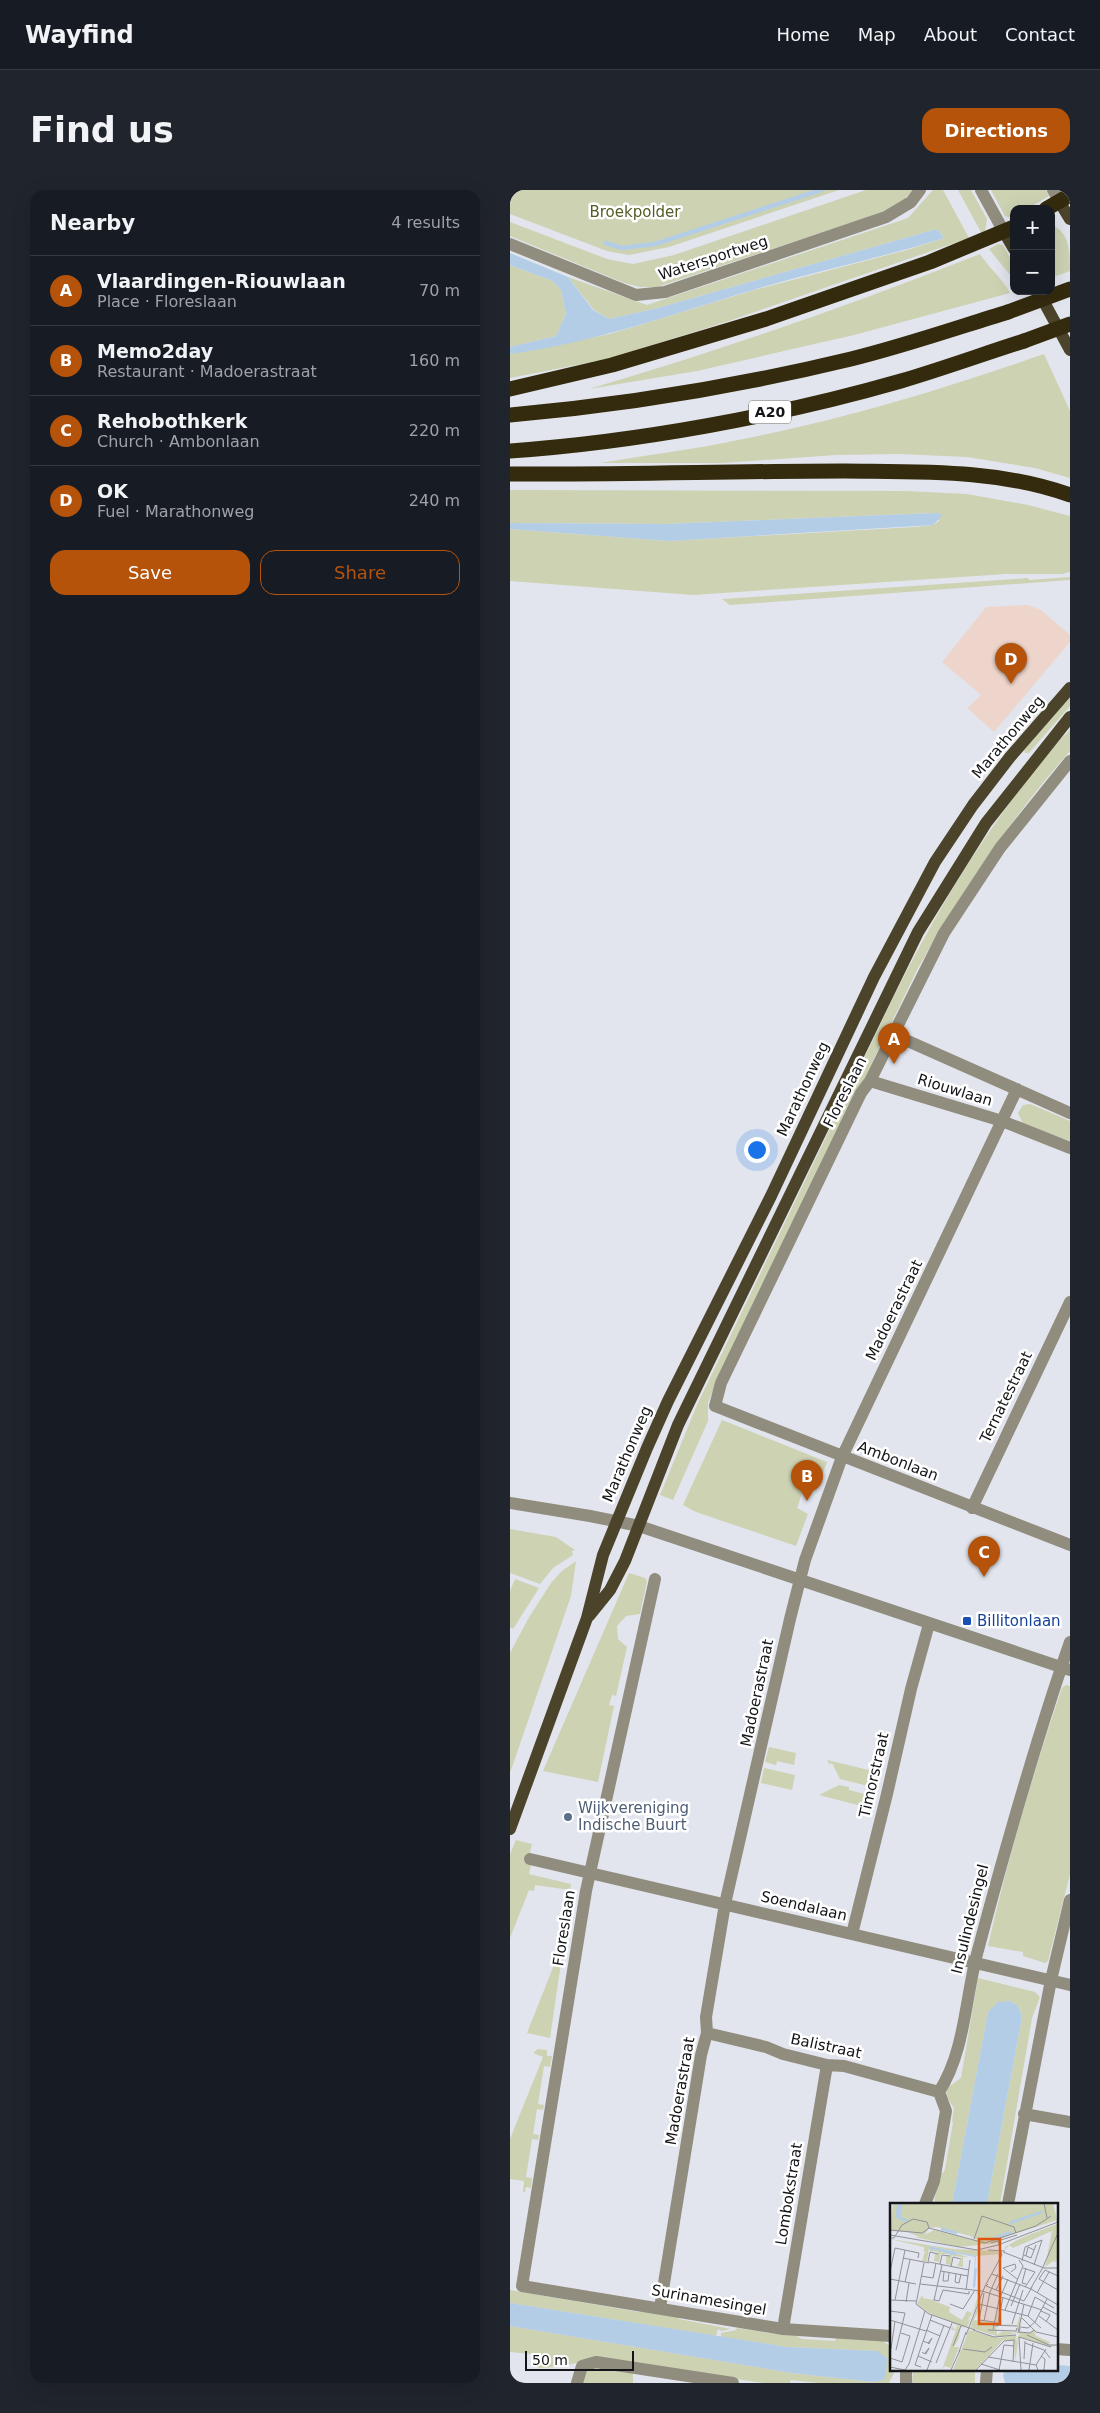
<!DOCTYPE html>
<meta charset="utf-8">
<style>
:root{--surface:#171b24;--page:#20242c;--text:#f1f3f6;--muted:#9ea1a6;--line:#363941;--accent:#b45309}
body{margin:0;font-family:"DejaVu Sans",sans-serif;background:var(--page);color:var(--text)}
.controls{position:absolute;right:15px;top:15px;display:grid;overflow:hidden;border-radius:10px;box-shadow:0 5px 20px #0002}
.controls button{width:45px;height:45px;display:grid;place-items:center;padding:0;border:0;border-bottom:1px solid var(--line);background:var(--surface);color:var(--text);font:25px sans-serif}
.scale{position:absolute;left:15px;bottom:12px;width:109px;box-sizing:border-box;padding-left:5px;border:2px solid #141518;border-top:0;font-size:14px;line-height:18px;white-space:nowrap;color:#141518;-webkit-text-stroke:4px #fff;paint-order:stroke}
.you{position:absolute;left:246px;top:959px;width:18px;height:18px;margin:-12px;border:4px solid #fff;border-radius:50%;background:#1a73e8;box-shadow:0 0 0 8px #1a73e833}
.badge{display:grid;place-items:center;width:32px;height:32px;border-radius:50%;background:var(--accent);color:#fff;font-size:16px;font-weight:700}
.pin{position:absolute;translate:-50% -41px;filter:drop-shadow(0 1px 2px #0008)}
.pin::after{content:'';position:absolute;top:26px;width:18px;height:15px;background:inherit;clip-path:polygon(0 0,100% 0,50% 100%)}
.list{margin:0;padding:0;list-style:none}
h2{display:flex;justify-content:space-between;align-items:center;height:65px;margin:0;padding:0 20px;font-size:21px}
h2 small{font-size:16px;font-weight:400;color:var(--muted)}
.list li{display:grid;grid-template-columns:32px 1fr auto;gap:15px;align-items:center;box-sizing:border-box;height:70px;padding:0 20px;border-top:1px solid var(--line)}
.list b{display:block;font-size:19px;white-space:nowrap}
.list p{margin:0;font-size:16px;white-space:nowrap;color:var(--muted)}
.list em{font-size:16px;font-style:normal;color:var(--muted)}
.actions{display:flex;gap:10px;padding:15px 20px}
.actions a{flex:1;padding:11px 0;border:1px solid var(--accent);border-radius:15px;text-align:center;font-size:18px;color:var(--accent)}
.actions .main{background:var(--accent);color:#fff}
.map{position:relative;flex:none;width:560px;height:2193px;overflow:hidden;border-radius:15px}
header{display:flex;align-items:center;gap:30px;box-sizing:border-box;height:70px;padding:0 25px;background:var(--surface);border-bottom:1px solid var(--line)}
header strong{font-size:24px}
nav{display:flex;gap:28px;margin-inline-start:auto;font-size:18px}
.intro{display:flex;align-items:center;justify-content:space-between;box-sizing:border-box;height:120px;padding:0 30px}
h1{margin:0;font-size:35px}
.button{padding:12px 22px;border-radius:15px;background:var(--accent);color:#fff;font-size:18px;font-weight:700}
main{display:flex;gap:30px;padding:0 30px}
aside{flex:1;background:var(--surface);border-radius:15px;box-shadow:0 5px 20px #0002}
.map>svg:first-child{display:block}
.commercial{fill:#eed5cc}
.green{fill:#cdd2b3}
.water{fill:#b3cde7}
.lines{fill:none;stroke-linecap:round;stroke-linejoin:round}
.stream{stroke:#b3cde7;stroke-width:4.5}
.minor{stroke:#908c7e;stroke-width:12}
.major{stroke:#4b442b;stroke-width:12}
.highway{stroke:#342b0e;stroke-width:15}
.highway-bridge{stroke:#342b0e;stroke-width:15}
.transit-dot{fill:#1a4fb4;stroke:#fff;stroke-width:2}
.service-dot{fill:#5c6f8a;stroke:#fff;stroke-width:2}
.labels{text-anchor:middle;stroke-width:5;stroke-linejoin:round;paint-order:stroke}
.shield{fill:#fff;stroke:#5a5b5d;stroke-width:1}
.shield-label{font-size:14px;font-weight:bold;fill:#141518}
.park-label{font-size:15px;fill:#565c26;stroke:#fff}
.street-label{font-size:15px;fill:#141518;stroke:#fff}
.transit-label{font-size:15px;fill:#164399;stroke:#fff;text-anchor:start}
.service-label{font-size:15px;fill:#4e5e75;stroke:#fff;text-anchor:start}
.inset-river{fill:none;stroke:#b3cde7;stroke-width:2.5}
.inset-road{fill:none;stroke:#909298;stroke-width:1}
.view{fill:#dd560d;fill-opacity:0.15;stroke:#dd560d;stroke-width:2.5}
.inset-edge{fill:none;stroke:#141518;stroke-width:2.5}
</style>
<header>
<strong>Wayfind</strong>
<nav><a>Home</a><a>Map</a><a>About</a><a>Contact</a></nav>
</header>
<div class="intro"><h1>Find us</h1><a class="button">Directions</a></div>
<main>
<aside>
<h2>Nearby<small>4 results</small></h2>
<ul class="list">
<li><span class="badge">A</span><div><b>Vlaardingen-Riouwlaan</b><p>Place · Floreslaan</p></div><em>70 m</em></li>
<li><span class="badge">B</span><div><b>Memo2day</b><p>Restaurant · Madoerastraat</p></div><em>160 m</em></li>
<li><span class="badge">C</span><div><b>Rehobothkerk</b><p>Church · Ambonlaan</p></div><em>220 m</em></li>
<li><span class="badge">D</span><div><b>OK</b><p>Fuel · Marathonweg</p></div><em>240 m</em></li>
</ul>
<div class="actions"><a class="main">Save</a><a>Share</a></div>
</aside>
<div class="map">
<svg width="560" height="2193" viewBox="0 0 560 2193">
<rect width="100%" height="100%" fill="#e2e5ed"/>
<path class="commercial" d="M 518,415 L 531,420 L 560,445 L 560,452 L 484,542 L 457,518 L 471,505 L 432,472 L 476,417 Z"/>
<path class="green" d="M 0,0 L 329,0 L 159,57 L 119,65 L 97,61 L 0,24 Z
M 356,0 L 403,0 L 394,10 L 377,21 L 147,97 L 130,97 L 114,93 L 0,46 L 0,32 L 97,69 L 123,74 L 164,65 Z
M 423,0 L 433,0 L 459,48 L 216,132 L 97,169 L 0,188 L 0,164 L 100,144 L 244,100 L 397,60 L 434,48 L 427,39 L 148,118 L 99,129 L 84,120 L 58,87 L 137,115 L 398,28 Z
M 448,0 L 461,0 L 477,29 L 475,41 L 472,44 Z
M 481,0 L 536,0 L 539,6 L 517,19 L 504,19 L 504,27 L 501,28 L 495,26 Z
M 541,35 C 560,41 560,63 560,81 L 541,88 Z
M 488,54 L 493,55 L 504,75 L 504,90 L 479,59 Z
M 470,64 C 479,78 492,88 500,103 L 344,145 L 187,181 L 79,199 C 211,160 342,115 470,64 Z
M 0,75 L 43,91 L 51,100 L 56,124 L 46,146 L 0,157 Z
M 534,164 L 560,221 L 560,288 L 525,278 L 457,267 L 389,264 L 326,265 L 213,273 L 90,273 C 136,265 182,260 228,250 C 332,230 434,199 534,164 Z
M 0,300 L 396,301 L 457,304 L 518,315 L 560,326 L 560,382 L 552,384 L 496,384 L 183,405 L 0,391 L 0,339 L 159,351 L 404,337 L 423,335 L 429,331 L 426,323 L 155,334 L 0,333 Z
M 560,387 L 560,390 L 220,415 L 212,409 L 505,389 L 518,388 L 519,390 Z
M 560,506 L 560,516 L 519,563 L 515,563 L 514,560 Z
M 560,540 L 560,561 C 501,628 451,702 407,780 L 201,1205 L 198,1213 L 198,1231 L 163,1310 L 150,1305 L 187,1215 L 384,806 C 420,734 460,665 509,601 C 525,580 540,558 560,540 Z
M 520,914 L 560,931 L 560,951 L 513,934 L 508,923 L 513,915 Z
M 212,1230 L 317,1272 L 308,1297 L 300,1294 L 294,1297 L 287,1318 L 298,1324 L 286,1356 L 186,1322 L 173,1315 Z
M 0,1339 L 46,1347 L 65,1360 L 62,1361 L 63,1365 L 43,1378 L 30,1394 L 0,1383 Z
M 66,1371 L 61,1406 L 0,1583 L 0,1463 L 18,1429 L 41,1393 L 52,1381 Z
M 119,1383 L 135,1388 L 137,1391 L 130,1424 L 116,1426 L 107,1436 L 108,1449 L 117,1457 L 106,1506 L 102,1505 L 99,1515 L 104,1516 L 88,1592 L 33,1581 Z
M 5,1389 L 29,1398 L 3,1439 L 0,1437 L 0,1401 Z
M 556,1495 L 560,1496 L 560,1684 L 538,1771 L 535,1773 L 513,1766 L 513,1762 L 478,1756 C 498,1668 523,1583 552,1498 Z
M 259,1557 L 286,1563 L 284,1575 L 267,1571 L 266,1575 L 255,1572 Z
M 317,1570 L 371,1583 L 369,1593 L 363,1592 L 362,1597 L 330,1589 L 322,1573 L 319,1574 Z
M 254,1578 L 285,1585 L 282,1600 L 251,1593 Z
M 329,1595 L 339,1597 L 339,1600 L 355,1604 L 356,1601 L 360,1602 L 359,1607 L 365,1609 L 363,1619 L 309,1605 Z
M 6,1650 L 22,1654 L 18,1670 L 22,1671 L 19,1684 L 61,1694 L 60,1700 L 25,1695 L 24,1701 L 19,1700 L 0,1748 L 0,1664 Z
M 48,1765 L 52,1766 L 40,1848 L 17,1843 Z
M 468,1788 L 525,1802 L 530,1807 L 522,1828 L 490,2014 L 477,2014 L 512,1827 L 508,1816 L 500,1811 L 478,1822 L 442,2014 L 424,2014 L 429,1983 L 433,1983 L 435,1979 L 443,1932 L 442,1931 L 444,1918 L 436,1906 L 437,1898 L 451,1888 Z
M 28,1859 L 37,1860 L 37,1866 L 42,1866 L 40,1877 L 34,1876 L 28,1914 L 34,1915 L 33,1920 L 27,1919 L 23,1944 L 29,1945 L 28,1950 L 22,1949 L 16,1987 L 22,1988 L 21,1998 L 16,1997 L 15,2002 L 13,2002 L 14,1991 L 0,1989 L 0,1949 L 33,1867 L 23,1863 Z
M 0,2100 L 129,2122 L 135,2119 L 169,2124 L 169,2129 L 221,2139 L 211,2141 L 208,2139 L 206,2146 L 0,2113 Z
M 0,2136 L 282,2183 L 364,2192 L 373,2190 L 367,2161 L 277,2157 L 211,2147 L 211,2143 L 226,2140 L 227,2138 L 273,2145 L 279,2142 L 292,2149 L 325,2151 L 327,2145 L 373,2151 L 381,2157 L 381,2179 L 386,2179 L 379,2193 L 308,2193 L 281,2190 L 280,2193 L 254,2193 L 85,2169 L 48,2177 L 28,2178 L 31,2165 L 0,2162 Z
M 81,2176 L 123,2183 L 123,2193 L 71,2193 L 72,2184 Z
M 465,2179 L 465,2193 L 402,2193 L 403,2180 Z"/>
<path class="water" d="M 427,39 L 434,48 C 371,68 306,81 243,100 C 162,124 83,153 0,164 L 0,157 L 46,146 L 56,124 L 51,100 L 43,91 L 0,75 L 0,63 L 58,87 L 83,120 L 99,129 L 148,118 Z
M 426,323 L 431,324 L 432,326 L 423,335 L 159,351 L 0,339 L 0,333 L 155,334 Z
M 500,1811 L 508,1816 L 512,1827 L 477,2014 L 442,2014 L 478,1822 L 488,1812 Z
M 0,2113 L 277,2157 L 367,2161 L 377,2168 L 376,2184 L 373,2190 L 364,2192 L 282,2183 L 0,2136 Z
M 546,2175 L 560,2176 L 560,2193 L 495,2193 L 493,2185 L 496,2179 L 546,2179 Z"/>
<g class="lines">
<path class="stream" d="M 96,53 L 112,58 L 145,54 L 311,0"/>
<path class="minor" d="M 471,0 L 494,42
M 543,0 L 549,11
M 0,54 L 126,105 L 155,102 L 376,27 L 401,12 L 410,0
M 560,571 L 490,658 L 434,743 L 360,891 L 351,903 L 211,1193 L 205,1216 L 560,1355
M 382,844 L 560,923
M 360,891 L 492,931 L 560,958
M 0,1313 L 80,1326 L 129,1336 L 560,1480
M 462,1318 L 560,1112
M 145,1389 L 76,1701 L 12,2096 L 273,2139 L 381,2146
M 20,1669 L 560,1795
M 342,1744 L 377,1604 L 401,1499 L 419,1434
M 197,1843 L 256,1857 L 273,1864 L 317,1875 L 334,1876 L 429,1902
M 514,1924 L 560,1932
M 415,2014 L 424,1991 L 436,1921 L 429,1902 C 455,1861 455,1810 467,1764 C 495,1659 524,1555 560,1452
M 498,2014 L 541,1790 L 560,1710
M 150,2118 L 191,1865 L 197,1843 L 196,1827 L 215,1714 L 280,1429 L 295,1370 L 332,1267 L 507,899
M 273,2139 L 317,1875
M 546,2159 L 560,2160
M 67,2193 L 72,2176 L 86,2172 L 223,2193
M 396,2193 L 396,2179
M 476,2193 L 477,2179"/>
<path class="major" d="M 549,11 L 560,29
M 494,42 L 504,59
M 528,101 L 560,160
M 79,1426 L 100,1400 L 115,1371 L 168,1235 L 408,742 L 476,633 L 560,527
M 0,1639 L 77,1428 L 93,1365 L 137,1258 L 158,1211 L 261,1006 L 364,787 L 425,672 L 463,615 L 500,567 L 560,498"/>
<path class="highway" d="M 536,19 L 560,5
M 0,199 L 102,175 L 256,129 L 420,72 L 504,37
M 0,225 C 115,215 229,196 341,169 C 394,156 446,138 498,122
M 0,261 C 127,252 269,226 391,191 C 432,179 473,164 514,151
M 0,284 C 112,285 223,281 334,281 C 410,282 488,279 560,305"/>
<path class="highway-bridge" d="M 498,122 L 560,99
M 514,151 L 560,134"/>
</g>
<rect class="transit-dot" x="452" y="1426" width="10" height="10" rx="2.5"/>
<circle class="service-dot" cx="58" cy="1627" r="5"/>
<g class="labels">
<rect class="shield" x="239" y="210.5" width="42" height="23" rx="4"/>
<g class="shield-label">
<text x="260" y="227">A20</text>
</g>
<g class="park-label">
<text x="125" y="27">Broekpolder</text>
</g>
<g class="street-label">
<text transform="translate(203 68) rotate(-18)" y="5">Watersportweg</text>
<text transform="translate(498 547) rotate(-50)" y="5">Marathonweg</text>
<text transform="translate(293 899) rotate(-65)" y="5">Marathonweg</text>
<text transform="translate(445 900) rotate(17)" y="5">Riouwlaan</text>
<text transform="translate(335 902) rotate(-63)" y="5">Floreslaan</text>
<text transform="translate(384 1120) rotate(-64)" y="5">Madoerastraat</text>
<text transform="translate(496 1207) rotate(-64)" y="5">Ternatestraat</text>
<text transform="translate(117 1264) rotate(-67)" y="5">Marathonweg</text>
<text transform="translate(388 1271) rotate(21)" y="5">Ambonlaan</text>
<text transform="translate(247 1503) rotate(-78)" y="5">Madoerastraat</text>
<text transform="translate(364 1585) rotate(-77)" y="5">Timorstraat</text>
<text transform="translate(294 1716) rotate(13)" y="5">Soendalaan</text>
<text transform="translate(460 1729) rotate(-76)" y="5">Insulindesingel</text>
<text transform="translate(54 1738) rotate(-81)" y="5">Floreslaan</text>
<text transform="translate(316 1856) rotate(12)" y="5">Balistraat</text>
<text transform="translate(170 1901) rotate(-80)" y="5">Madoerastraat</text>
<text transform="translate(279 2004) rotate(-81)" y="5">Lombokstraat</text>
<text transform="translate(199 2110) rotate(10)" y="5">Surinamesingel</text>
</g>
<g class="transit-label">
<text x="467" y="1436">Billitonlaan</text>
</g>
<g class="service-label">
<text x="68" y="1623">Wijkvereniging<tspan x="68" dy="17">Indische Buurt</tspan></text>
</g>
</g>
<g transform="translate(380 2013)">
<rect width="168" height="168" fill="#e2e5ed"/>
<path d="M 3,0 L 163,0 L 167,17 L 109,36 L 107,40 L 69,44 L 25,34 L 30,34 L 17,29 L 0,28 ZM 47,24 L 80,33 L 91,39 L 44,27 L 35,32 L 39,25 ZM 167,21 L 167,58 L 165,57 L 167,60 L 163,58 L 162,49 L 163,58 L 155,64 L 162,28 L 123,45 L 119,42 L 115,47 L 115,44 L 131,35 ZM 0,36 L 63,46 L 106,48 L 110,51 L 86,53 L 39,43 L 41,45 L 40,47 L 45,46 L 52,47 L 52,50 L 54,48 L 64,50 L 64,52 L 65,50 L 78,54 L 73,54 L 73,64 L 67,63 L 72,54 L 63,53 L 62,51 L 61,62 L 56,61 L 56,53 L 60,51 L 51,51 L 51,49 L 49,59 L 44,58 L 45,51 L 49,49 L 40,48 L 39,45 L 37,58 L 32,59 L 35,48 L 31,47 L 34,47 L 34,44 ZM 86,88 L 91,91 L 79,120 L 77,124 L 72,124 L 76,126 L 39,110 L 27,101 L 32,92 L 33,95 L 43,97 L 46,91 L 44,98 L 60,104 L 59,109 L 72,117 L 77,108 L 82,110 L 77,119 L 81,115 L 88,93 ZM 89,100 L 91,102 L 84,117 L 104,120 L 109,106 L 106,122 L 107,132 L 113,128 L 125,130 L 127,126 L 112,125 L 127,126 L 127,123 L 107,121 L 127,122 L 130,111 L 130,115 L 132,112 L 129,129 L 140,130 L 144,127 L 146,133 L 160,139 L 158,142 L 167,143 L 161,144 L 129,134 L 125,159 L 124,138 L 113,137 L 85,167 L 63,167 L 79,127 L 109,135 L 126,132 L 127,141 L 128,133 L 130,132 L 128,129 L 130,117 L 127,130 L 110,134 L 80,125 ZM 62,123 L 65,127 L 67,123 L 70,124 L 69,135 L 64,144 L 69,144 L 61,165 L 55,163 L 52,167 L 67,124 L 66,128 L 61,126 Z" fill="#cdd2b3" fill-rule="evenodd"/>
<path d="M 39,43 L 86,53 L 85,65 L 87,66 L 85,85 L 83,84 L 85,54 L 65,50 L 66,53 L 44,46 L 41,48 Z" fill="#b3cde7"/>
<path class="inset-river" d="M 11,0 L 9,15 L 18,18M 6,15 L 9,0M 120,20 L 152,9M 51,26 L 67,30M 102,36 L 121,29"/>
<path class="inset-road" d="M 154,0 L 157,15M 39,25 L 95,40 L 146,23 L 161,13M 0,27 L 32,30 L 39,25M 0,32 L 87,47 L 108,42 L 168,19M 0,35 L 4,35 L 12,22 L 23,16 L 37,19 L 39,25M 84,36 L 92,13 L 124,24 L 126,30M 101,40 L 127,32M 98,47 L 115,48M 113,49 L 154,65 L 168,65M 134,52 L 141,55 L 146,42M 136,53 L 138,44 L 144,47M 13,55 L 39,60M 132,58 L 135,44 L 152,37 L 144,62M 38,59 L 40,49 L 48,51M 39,59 L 79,67M 50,61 L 52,52 L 60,53M 52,62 L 44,97 L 49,98 L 53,87 L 79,91 L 79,88M 61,64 L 63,54 L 71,56M 133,65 L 145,69 L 135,84M 136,65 L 132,80 L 136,81M 152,66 L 168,30M 51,68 L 78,73M 0,69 L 5,45 L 29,50 L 28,55M 54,69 L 53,78 L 58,78 L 59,70M 121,69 L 126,65 L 125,61 L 113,65 L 127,76M 66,71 L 65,79 L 69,80 L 71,71M 102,71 L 141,86 L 168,102M 31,73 L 43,75 L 46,60M 168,73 L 155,67 L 149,76 L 168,87M 0,76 L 26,81M 15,79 L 20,57M 30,81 L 92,88 L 152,107M 98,81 L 96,83 L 134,98 L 142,84M 141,85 L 152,66M 76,87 L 80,57M 106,87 L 113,73M 94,90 L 89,117 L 104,119M 147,90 L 159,69M 0,97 L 26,98M 5,97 L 15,47M 16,99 L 19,80M 26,101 L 39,111 L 85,127M 26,101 L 34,60M 60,101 L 73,106 L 85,87M 89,101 L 138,113 L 151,125M 121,103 L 130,81M 153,104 L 168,112M 115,107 L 133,63 L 129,57M 0,108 L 15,110 L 6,147M 151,108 L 160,112 L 156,119M 138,113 L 145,94 L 164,105M 149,113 L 168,127M 132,115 L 146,129 L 168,134M 0,117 L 36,128M 40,117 L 60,125M 94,118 L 100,89 L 108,71M 122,121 L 133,87M 102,122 L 127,123M 107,124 L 113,94M 130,124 L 138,125 L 145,119 L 157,96M 130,125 L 129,129 L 140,130 L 144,127M 36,127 L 50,133M 83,127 L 104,134 L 126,132M 98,127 L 126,128 L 127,125M 103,127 L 109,97 L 118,76M 128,130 L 134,101M 76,132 L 95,83 L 112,52 L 108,38M 137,132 L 159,142 L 168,142M 33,138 L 38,140 L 42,135 L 39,141 L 38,140M 135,140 L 154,147 L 160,155M 63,143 L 71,123M 1,146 L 5,118M 73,146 L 95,149 L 102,144M 32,149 L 33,150 L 36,151 L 39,145 L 35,150M 69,149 L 76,129M 28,153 L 42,159M 151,153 L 155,156 L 154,167M 98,154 L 146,162M 0,155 L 12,159 L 20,133 L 11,130M 134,156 L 135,138M 46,160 L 62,120M 19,161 L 35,108M 91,161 L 110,167M 0,164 L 15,167 L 19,161M 31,164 L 25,162 L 42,112M 37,167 L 54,122M 61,167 L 70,147M 86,167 L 114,138 L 124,137 L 123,159M 109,167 L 114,142 L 124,143M 131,167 L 129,134 L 161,144M 139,167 L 143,140M 148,167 L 146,162 L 156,146"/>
<path class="view" d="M 89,36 L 110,36 L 110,121 L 89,121 Z"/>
<rect width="168" height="168" class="inset-edge"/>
</g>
</svg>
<div class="controls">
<button>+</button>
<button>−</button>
</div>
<div class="scale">50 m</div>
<div class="you"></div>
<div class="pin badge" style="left:384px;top:874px">A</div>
<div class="pin badge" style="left:297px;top:1311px">B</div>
<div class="pin badge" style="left:474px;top:1387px">C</div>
<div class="pin badge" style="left:501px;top:494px">D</div>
</div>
</main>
